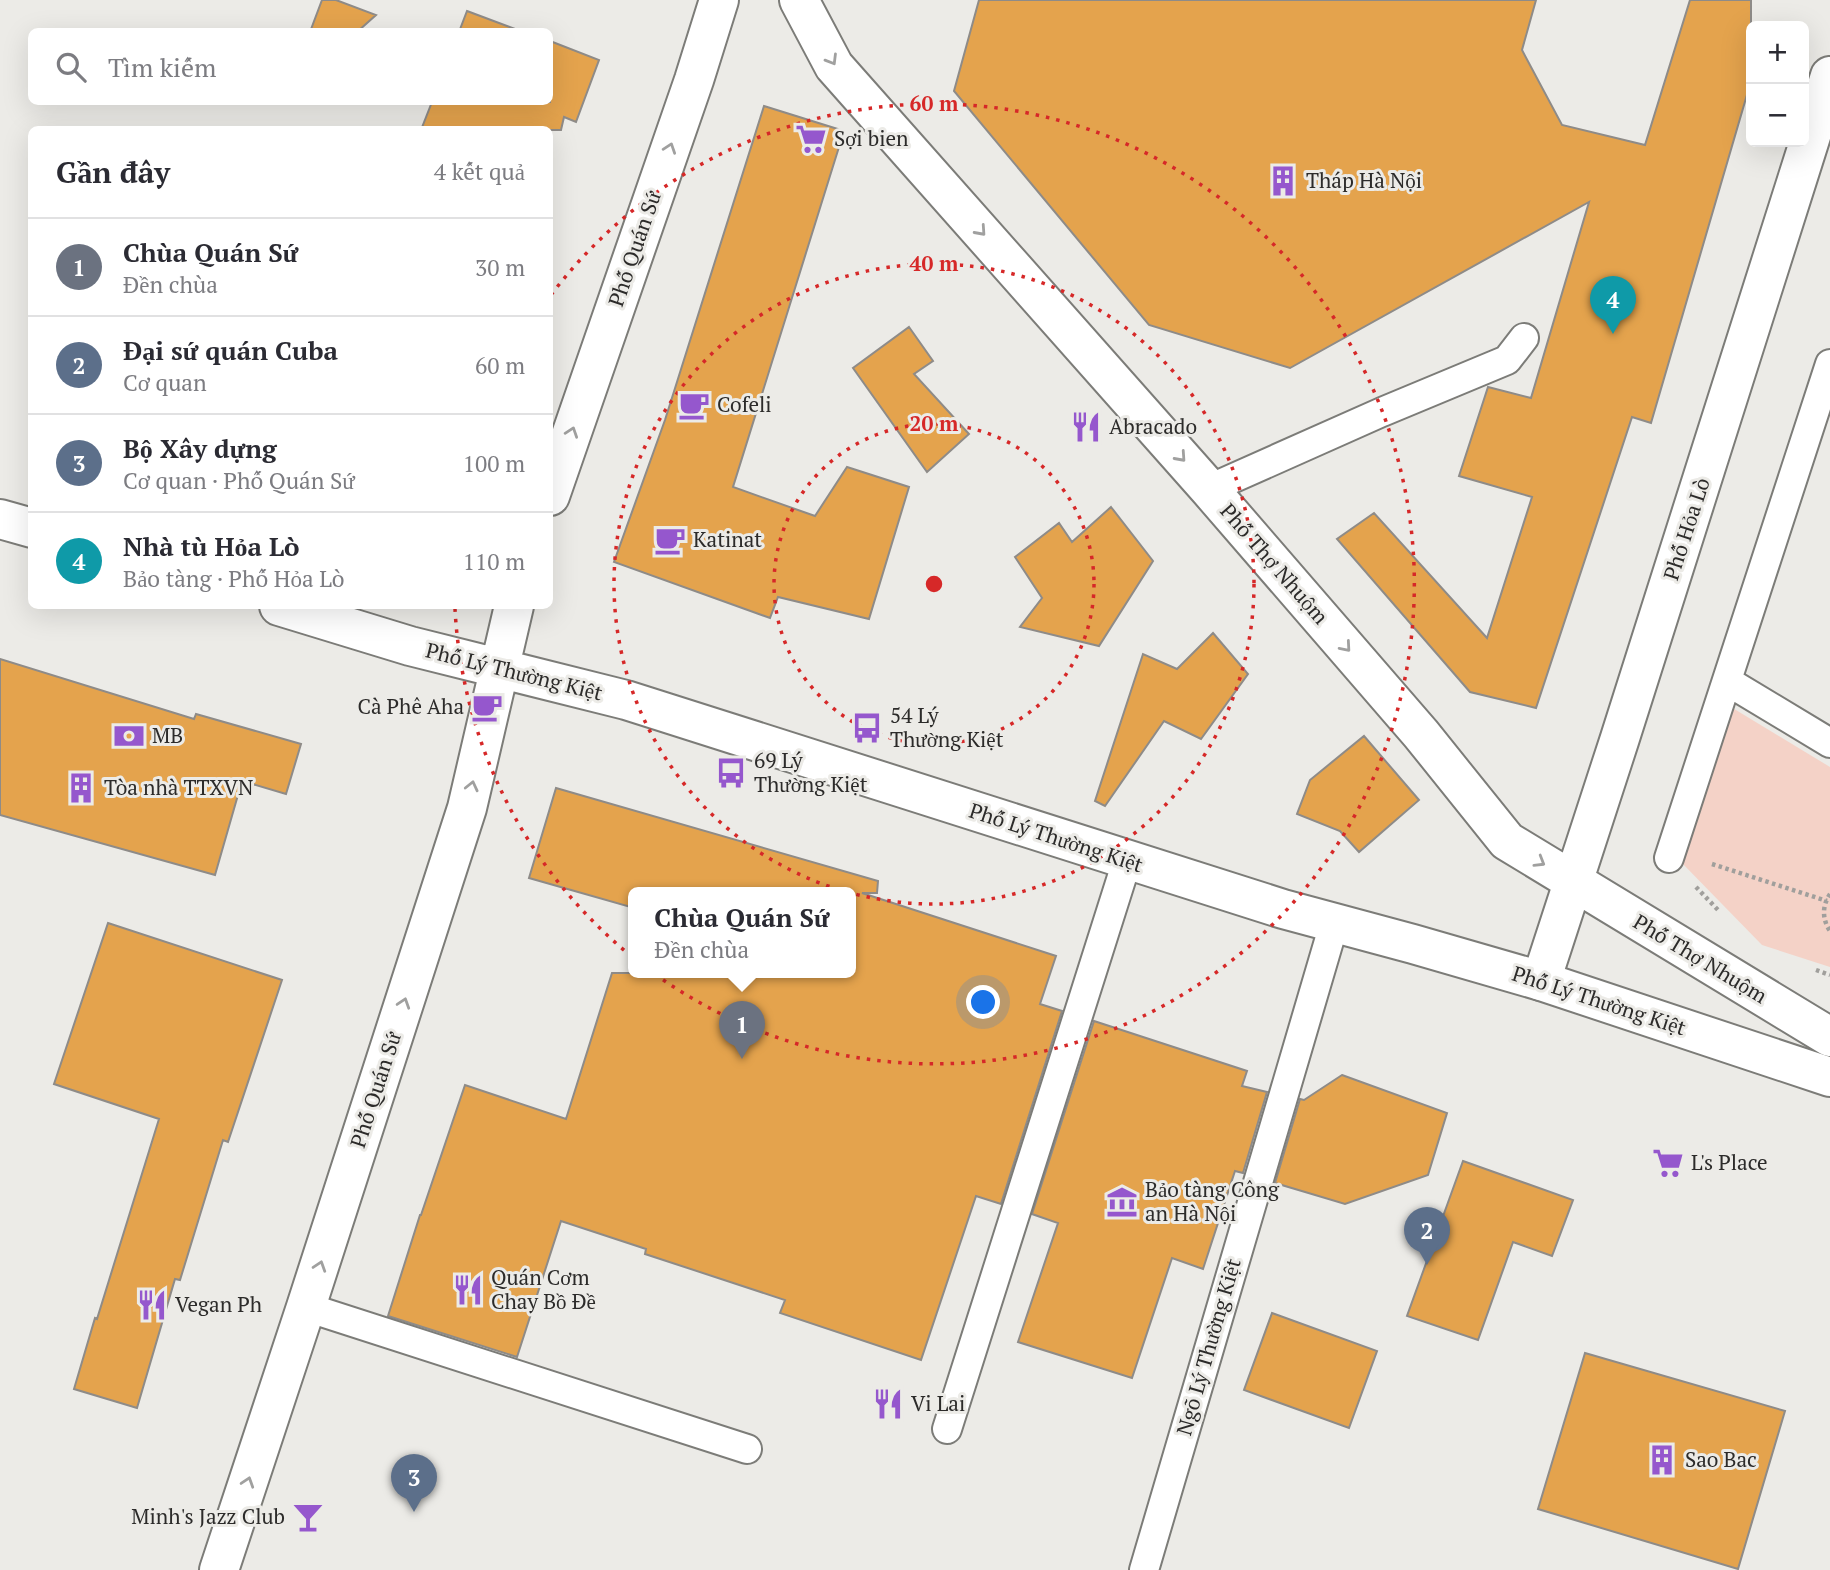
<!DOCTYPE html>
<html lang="vi">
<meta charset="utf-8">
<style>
:root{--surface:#fff;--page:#f2f2f3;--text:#2b2b33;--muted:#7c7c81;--line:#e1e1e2;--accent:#9557cd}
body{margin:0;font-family:"PT Serif",serif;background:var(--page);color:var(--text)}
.controls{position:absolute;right:21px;top:21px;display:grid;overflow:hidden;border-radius:10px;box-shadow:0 7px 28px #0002}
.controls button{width:63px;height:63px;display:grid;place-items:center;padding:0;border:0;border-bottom:2px solid var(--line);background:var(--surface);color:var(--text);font:35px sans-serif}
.you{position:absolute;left:984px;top:1003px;width:24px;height:24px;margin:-18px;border:5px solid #fff;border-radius:50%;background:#1a73e8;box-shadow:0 0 0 10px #1a73e833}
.badge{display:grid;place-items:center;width:46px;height:46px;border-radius:50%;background:var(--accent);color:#fff;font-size:23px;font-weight:700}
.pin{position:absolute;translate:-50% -58px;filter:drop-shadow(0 2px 4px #0008)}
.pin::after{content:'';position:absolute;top:37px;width:24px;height:21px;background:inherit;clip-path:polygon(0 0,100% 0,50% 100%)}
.popup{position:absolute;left:628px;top:887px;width:228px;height:91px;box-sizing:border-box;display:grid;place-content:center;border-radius:10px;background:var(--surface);filter:drop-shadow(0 2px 5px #0005);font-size:23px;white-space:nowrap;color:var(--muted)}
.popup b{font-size:26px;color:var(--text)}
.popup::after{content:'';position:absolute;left:50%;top:100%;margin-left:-14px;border:14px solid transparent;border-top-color:var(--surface)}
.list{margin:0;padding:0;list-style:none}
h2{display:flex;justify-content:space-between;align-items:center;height:91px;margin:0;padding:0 28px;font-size:30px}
h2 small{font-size:23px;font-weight:400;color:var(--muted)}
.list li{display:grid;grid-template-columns:46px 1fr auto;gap:21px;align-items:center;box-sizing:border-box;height:98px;padding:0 28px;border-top:2px solid var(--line)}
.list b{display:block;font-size:26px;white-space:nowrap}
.list p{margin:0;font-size:23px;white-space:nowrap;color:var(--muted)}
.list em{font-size:23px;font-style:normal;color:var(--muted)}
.icon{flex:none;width:38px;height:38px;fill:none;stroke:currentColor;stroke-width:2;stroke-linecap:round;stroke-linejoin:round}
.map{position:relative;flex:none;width:1830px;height:1570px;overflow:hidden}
.search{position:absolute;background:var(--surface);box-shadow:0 7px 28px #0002;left:28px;top:28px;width:525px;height:77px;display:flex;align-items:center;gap:18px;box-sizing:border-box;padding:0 24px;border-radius:10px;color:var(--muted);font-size:26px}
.panel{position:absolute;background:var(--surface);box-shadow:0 7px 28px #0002;left:28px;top:126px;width:525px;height:483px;border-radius:10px}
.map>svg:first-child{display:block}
.green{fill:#f4d2c7}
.building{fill:#e4a34d;stroke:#8e8b88;stroke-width:2}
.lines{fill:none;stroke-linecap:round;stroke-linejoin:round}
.lane-casing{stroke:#7c7c78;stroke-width:32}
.street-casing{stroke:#7c7c78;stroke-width:42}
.secondary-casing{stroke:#7c7c78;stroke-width:42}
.path{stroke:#a09f9c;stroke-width:4.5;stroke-dasharray:3.5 3.5;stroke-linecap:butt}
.lane{stroke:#fff;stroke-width:28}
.street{stroke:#fff;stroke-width:38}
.secondary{stroke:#fff;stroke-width:38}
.oneway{stroke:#a0a09f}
.ring{fill:none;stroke:#d62828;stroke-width:3.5;stroke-dasharray:3.5 7}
.labels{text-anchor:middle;stroke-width:6;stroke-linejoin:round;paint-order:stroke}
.poi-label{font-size:21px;fill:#2c2b2a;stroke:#ecebe7;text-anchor:start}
.street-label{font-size:21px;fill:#2c2b2a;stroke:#ecebe7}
.centre{fill:#d62828;stroke:#ecebe7;stroke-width:3.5}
.ring-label{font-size:21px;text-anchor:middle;font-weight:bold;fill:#d62828;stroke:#ecebe7;stroke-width:6;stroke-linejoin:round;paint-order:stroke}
</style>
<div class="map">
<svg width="1830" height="1570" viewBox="0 0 1830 1570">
<rect width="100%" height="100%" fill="#ecebe7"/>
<path class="green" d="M 1726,704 L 1830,767 L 1830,967 L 1762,945 L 1681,862 Z"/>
<path class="building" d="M 322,0 L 336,0 L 376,15 L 357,32 L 310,32 Z
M 979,0 L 1536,0 L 1522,50 L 1562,125 L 1645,145 L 1690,0 L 1751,0 L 1751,81 L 1651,423 L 1632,417 L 1536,708 L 1470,692 L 1337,539 L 1374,513 L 1487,638 L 1532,497 L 1459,476 L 1488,387 L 1531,398 L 1589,202 L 1290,368 L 1149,325 L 954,91 Z
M 467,11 L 523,32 L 459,32 Z
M 550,41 L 599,60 L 576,122 L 564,117 L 561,130 L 421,130 L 432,102 L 550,102 Z
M 764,106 L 844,131 L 733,487 L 815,516 L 847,467 L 909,487 L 869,619 L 778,597 L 770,618 L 614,562 L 665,420 Z
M 909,327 L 933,361 L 914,374 L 969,434 L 927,472 L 853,368 Z
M 1111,507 L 1153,561 L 1099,646 L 1020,627 L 1042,598 L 1015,557 L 1059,523 L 1072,542 Z
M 1213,633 L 1248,674 L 1201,739 L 1164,721 L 1105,806 L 1095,801 L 1143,654 L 1177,669 Z
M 0,659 L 194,719 L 196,714 L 301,744 L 286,794 L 242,781 L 215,875 L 0,815 Z
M 1364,736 L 1419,800 L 1359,852 L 1340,831 L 1297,814 L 1310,780 Z
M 556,788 L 878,881 L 877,893 L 862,893 L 1056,956 L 1040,1004 L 1062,1011 L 1001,1204 L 976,1196 L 921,1360 L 780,1313 L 785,1300 L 645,1254 L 646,1249 L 561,1221 L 517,1357 L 388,1316 L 420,1215 L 421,1215 L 465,1085 L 566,1119 L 612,973 L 850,973 L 850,893 L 634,893 L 634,908 L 529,878 Z
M 108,923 L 282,980 L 228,1142 L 223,1140 L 180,1280 L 175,1279 L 137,1408 L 74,1389 L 95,1318 L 97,1319 L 159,1119 L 54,1084 Z
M 1094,1021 L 1247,1071 L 1242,1086 L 1267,1092 L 1243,1173 L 1235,1171 L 1203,1269 L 1172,1258 L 1132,1378 L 1018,1342 L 1058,1223 L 1032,1214 Z
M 1342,1075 L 1447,1113 L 1428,1175 L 1345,1204 L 1275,1183 L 1300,1099 L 1304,1100 Z
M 1463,1161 L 1573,1200 L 1552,1256 L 1513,1242 L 1478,1340 L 1407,1316 Z
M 1272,1313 L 1377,1351 L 1349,1428 L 1244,1390 Z
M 1585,1353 L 1785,1411 L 1738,1569 L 1538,1509 Z"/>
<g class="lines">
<g class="lane-casing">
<path id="lane" d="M 1209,489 L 1382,412 L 1507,360 L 1524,338
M 1727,681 L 1830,743
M 1669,858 L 1830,364
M 306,1307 L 747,1449
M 947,1429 L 1127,861
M 1144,1570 L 1334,924"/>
</g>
<g class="street-casing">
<path id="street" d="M 799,0 L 834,66 L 1209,489 L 1421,734 L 1507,841 L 1830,1037
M 1541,981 L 1620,738 L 1830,76"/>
</g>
<g class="secondary-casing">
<path id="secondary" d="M 550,496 L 694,80 L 719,0
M 0,519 L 32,528
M 279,606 L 410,646 L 626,700 L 1283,909 L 1413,944 L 1541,981 L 1830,1077
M 219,1570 L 306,1307 L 467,808 L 514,606"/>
</g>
<path class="path" d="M 1712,864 L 1827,901
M 1696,887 L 1719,911
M 1830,894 C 1822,906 1822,919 1830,931
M 1816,970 L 1830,975"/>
<use href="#lane" class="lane"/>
<use href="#street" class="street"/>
<use href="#secondary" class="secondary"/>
</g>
<defs><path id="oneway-chevron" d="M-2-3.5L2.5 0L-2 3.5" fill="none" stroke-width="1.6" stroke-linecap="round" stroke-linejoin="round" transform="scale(1.75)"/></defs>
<g class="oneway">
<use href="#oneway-chevron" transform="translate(832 60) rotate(59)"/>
<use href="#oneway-chevron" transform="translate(670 148) rotate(-71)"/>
<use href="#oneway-chevron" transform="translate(981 231) rotate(48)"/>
<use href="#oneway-chevron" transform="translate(572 432) rotate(-71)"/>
<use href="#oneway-chevron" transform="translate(1181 457) rotate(48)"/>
<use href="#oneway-chevron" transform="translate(1346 647) rotate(49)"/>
<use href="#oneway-chevron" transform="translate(472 786) rotate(-77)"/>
<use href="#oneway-chevron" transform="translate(1540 862) rotate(31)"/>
<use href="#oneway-chevron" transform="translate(404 1003) rotate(-72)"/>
<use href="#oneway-chevron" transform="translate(320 1266) rotate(-72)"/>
<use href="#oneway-chevron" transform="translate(248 1482) rotate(-72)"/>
</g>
<g class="ring">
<circle cx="934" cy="584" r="160"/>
<circle cx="934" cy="584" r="320"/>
<path d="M551 295A480 480 0 1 1 455 609"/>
</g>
<defs>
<g id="supermarket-bare" transform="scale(2.415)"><path d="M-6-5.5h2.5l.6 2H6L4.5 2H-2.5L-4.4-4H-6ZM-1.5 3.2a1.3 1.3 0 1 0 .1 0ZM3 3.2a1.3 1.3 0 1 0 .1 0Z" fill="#9557cd" stroke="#ecebe7" stroke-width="2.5" paint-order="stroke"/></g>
<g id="building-bare" transform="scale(2.415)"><path d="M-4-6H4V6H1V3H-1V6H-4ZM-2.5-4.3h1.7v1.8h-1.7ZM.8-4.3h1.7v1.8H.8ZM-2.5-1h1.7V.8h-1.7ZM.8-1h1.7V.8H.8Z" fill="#9557cd" stroke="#ecebe7" stroke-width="2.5" paint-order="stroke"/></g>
<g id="cafe-bare" transform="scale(2.415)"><path d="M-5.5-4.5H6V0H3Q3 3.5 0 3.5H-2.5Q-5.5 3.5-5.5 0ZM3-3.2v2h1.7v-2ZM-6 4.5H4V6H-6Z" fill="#9557cd" stroke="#ecebe7" stroke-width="2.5" paint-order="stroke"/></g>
<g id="restaurant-bare" transform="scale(2.415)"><path d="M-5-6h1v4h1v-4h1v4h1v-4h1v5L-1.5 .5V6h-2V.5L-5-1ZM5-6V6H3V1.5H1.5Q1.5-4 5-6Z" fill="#9557cd" stroke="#ecebe7" stroke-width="2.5" paint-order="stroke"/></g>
<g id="bus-bare" transform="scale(2.415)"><path d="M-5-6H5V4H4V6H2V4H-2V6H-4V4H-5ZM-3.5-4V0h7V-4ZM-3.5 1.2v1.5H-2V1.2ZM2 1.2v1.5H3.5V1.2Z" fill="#9557cd" stroke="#ecebe7" stroke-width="2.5" paint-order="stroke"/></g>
<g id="bank-bare" transform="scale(2.415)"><path d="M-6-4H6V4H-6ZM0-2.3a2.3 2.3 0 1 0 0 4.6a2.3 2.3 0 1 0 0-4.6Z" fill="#9557cd" stroke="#ecebe7" stroke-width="2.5" paint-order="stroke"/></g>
<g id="museum-bare" transform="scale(2.415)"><path d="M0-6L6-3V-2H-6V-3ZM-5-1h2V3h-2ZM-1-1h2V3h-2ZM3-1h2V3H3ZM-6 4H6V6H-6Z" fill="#9557cd" stroke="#ecebe7" stroke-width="2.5" paint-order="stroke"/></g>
<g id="bar-bare" transform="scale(2.415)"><path d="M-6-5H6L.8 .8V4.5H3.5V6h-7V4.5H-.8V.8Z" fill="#9557cd" stroke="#ecebe7" stroke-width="2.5" paint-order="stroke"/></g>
</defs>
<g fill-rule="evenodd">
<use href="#supermarket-bare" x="811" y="139"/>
<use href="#building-bare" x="1283" y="181"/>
<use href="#cafe-bare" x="694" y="405"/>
<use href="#restaurant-bare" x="1086" y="427"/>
<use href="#cafe-bare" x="670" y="540"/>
<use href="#cafe-bare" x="487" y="707"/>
<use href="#bus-bare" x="867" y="728"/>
<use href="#bank-bare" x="129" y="736"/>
<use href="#bus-bare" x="731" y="773"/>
<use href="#building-bare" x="81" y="788"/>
<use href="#supermarket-bare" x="1668" y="1163"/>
<use href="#museum-bare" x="1122" y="1202"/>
<use href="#restaurant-bare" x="468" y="1290"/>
<use href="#restaurant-bare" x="152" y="1305"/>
<use href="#restaurant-bare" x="888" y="1404"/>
<use href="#building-bare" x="1662" y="1460"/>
<use href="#bar-bare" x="308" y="1517"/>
</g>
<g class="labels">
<g class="poi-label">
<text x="834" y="146">Sợi bien</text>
<text x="1306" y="188">Tháp Hà Nội</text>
<text x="717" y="412">Cofeli</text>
<text x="1109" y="434">Abracado</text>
<text x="693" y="547">Katinat</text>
<text x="464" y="714" text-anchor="end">Cà Phê Aha</text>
<text x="890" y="723">54 Lý<tspan x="890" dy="24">Thường Kiệt</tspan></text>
<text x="152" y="743">MB</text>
<text x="754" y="768">69 Lý<tspan x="754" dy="24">Thường Kiệt</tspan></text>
<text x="104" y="795">Tòa nhà TTXVN</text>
<text x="1691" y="1170">L's Place</text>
<text x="1145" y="1197">Bảo tàng Công<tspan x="1145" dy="24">an Hà Nội</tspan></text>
<text x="491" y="1285">Quán Cơm<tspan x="491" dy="24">Chay Bồ Đề</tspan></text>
<text x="175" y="1312">Vegan Ph</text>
<text x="911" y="1411">Vi Lai</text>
<text x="1685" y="1467">Sao Bac</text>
<text x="285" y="1524" text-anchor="end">Minh's Jazz Club</text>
</g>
<g class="street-label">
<text transform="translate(635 249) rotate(-71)" y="7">Phố Quán Sứ</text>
<text transform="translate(1687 529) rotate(-72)" y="7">Phố Hỏa Lò</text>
<text transform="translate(1274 564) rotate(49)" y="7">Phố Thợ Nhuộm</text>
<text transform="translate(514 672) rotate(14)" y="7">Phố Lý Thường Kiệt</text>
<text transform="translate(1056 838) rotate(18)" y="7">Phố Lý Thường Kiệt</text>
<text transform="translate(1700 959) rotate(31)" y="7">Phố Thợ Nhuộm</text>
<text transform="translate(1599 1001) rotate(18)" y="7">Phố Lý Thường Kiệt</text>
<text transform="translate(376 1090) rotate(-72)" y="7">Phố Quán Sứ</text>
<text transform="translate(1209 1347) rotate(-74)" y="7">Ngõ Lý Thường Kiệt</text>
</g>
</g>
<circle cx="934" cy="584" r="10" class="centre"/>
<g class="ring-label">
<text x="934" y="111">60 m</text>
<text x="934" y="271">40 m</text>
<text x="934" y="431">20 m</text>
</g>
</svg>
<div class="controls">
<button>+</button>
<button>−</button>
</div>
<div class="you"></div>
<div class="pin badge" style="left:742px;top:1059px;background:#6b7280">1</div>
<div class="popup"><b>Chùa Quán Sứ</b>Đền chùa</div>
<div class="pin badge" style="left:1427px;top:1265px;background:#5c6f8a">2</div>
<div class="pin badge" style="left:414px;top:1512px;background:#5c6f8a">3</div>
<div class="pin badge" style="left:1613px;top:334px;background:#0f9aa8">4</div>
<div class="search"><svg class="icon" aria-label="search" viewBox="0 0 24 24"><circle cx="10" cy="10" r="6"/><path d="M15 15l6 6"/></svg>Tìm kiếm</div>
<section class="panel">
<h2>Gần đây<small>4 kết quả</small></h2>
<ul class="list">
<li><span class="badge" style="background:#6b7280">1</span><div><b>Chùa Quán Sứ</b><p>Đền chùa</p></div><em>30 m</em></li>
<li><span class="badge" style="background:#5c6f8a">2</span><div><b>Đại sứ quán Cuba</b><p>Cơ quan</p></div><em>60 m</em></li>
<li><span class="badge" style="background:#5c6f8a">3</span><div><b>Bộ Xây dựng</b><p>Cơ quan · Phố Quán Sứ</p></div><em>100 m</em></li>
<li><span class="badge" style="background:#0f9aa8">4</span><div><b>Nhà tù Hỏa Lò</b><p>Bảo tàng · Phố Hỏa Lò</p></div><em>110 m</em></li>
</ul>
</section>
</div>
